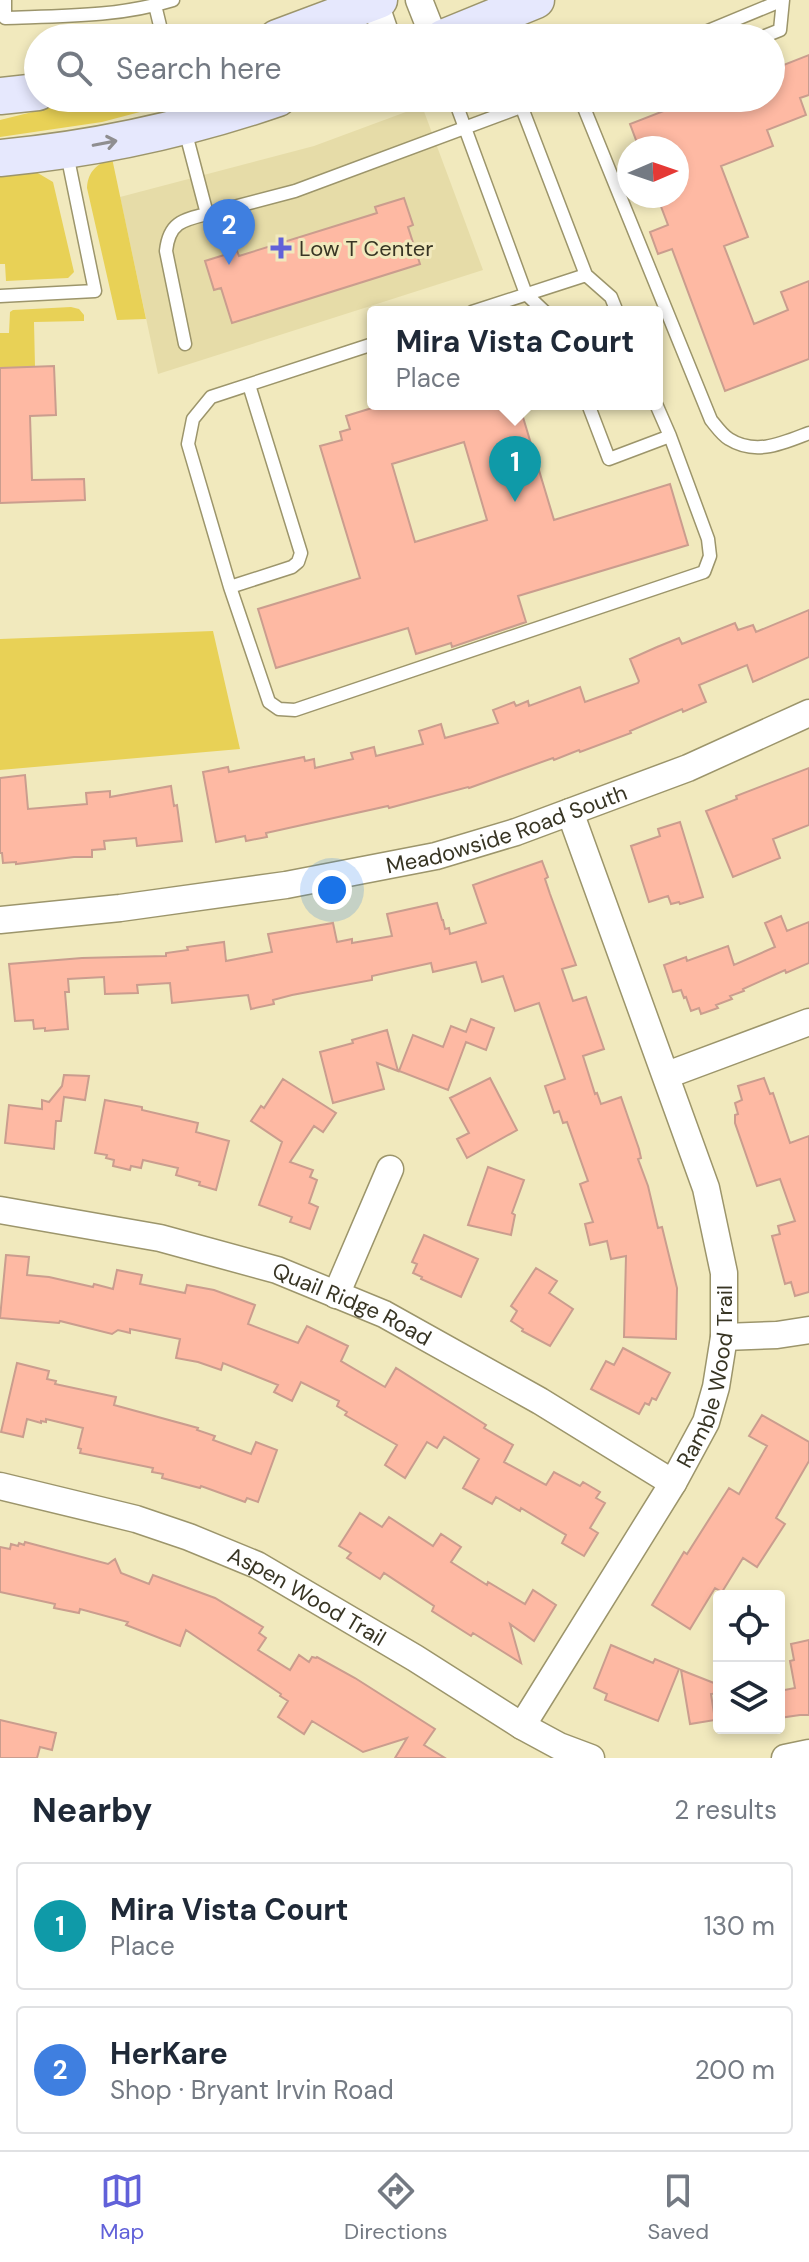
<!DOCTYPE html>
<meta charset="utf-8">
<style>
:root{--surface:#fff;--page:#f6f6f7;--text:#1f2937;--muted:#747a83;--line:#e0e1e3;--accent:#6161d9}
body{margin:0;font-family:"DM Sans",sans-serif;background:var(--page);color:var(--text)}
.controls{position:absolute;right:24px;bottom:24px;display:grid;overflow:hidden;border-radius:8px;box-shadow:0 4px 12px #0003}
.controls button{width:72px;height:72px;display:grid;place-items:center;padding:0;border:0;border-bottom:2px solid var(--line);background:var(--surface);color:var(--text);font:40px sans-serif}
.compass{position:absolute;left:617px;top:136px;width:72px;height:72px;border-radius:50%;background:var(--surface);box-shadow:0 4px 12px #0003;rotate:88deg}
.you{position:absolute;left:332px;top:890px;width:28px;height:28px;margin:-20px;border:6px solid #fff;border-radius:50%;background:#1a73e8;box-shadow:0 0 0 12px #1a73e833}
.badge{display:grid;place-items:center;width:52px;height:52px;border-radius:50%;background:var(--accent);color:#fff;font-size:26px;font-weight:700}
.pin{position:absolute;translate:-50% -66px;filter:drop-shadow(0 2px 4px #0008)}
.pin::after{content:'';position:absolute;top:42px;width:28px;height:24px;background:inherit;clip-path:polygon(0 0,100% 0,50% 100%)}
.popup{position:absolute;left:367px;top:306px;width:296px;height:104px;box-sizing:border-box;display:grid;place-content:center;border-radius:8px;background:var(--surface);filter:drop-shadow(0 2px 6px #0005);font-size:26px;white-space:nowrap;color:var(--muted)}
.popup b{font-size:30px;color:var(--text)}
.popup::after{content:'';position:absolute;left:50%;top:100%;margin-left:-16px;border:16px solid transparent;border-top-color:var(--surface)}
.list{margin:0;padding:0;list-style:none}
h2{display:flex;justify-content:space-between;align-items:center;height:104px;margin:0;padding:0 32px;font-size:34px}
h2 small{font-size:26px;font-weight:400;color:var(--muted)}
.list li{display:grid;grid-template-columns:52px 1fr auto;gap:24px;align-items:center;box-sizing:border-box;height:128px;margin:0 16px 16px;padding:0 16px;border:2px solid var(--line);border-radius:8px}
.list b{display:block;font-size:30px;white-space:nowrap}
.list p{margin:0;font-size:26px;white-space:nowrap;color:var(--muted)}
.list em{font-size:26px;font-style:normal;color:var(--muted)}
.icon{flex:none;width:44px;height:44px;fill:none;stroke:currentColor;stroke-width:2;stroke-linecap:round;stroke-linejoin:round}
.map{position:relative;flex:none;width:809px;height:1758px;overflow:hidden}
.search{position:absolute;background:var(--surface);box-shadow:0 4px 12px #0003;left:24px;right:24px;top:24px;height:88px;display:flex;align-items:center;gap:20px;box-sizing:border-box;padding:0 28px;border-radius:44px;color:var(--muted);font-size:30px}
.sheet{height:392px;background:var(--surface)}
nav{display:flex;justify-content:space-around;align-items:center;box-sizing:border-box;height:112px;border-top:2px solid var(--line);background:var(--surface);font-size:22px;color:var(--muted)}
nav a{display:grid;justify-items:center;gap:4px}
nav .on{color:var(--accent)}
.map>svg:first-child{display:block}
.built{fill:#e6dca8}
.green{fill:#e8d156}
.building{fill:#feb9a3;stroke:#ca9d8e;stroke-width:2;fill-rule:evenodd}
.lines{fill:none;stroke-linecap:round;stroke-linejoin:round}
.lane-casing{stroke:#9c956b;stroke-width:15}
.street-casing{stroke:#9c956b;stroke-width:29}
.secondary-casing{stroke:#9c956b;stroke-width:39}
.lane{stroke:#fff;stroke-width:12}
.street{stroke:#fff;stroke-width:26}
.secondary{stroke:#e6e8fd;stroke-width:36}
.oneway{stroke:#8f8e90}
.poi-dot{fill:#6161d9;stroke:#f1e9bd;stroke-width:3}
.labels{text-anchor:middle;stroke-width:6;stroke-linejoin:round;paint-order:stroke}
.poi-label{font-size:22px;fill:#383524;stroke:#f1e9bd;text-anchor:start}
.street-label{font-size:22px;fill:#383524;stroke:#f1e9bd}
</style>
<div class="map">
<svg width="809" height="1758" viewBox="0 0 809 1758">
<rect width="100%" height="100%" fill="#f1e9bd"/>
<path class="built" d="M 422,106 L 483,270 L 158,374 L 120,197 L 314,146 Z"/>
<path class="green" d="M 89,98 L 193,98 L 102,122 L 0,137 L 0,120 Z
M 112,158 L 146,319 L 117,320 L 87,188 C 88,171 97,164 112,158 Z
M 36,172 L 53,182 L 74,272 L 68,278 L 6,281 L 5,264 L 0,264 L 0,175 Z
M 71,307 L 79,309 L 84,315 L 84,321 L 34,322 L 35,367 L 0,368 L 0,333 L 9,333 L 10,312 L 13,310 Z
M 213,631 L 240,749 L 0,770 L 0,639 Z"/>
<path class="building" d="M 809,55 L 809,95 L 800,98 L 806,115 L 767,130 L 773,146 L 721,166 L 748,237 L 724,246 L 754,324 L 788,310 L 781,292 L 809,281 L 809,359 L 725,391 L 672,249 L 658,254 L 650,232 L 668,225 L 657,196 L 677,196 L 677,148 L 639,148 L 630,124 L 697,98 L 771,98 L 771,70 Z
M 404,198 L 413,225 L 408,227 L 420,264 L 232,323 L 221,288 L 214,290 L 205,261 L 237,251 L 239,256 L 377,213 L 375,207 Z
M 54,366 L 56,415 L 30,416 L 32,480 L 84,479 L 85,500 L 0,503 L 0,368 Z
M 385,404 L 519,404 L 554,520 L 670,484 L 688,545 L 518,596 L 526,622 L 452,647 L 451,643 L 416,654 L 408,628 L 276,668 L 258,609 L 360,578 L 320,446 L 342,440 L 340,432 L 350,429 L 346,416 ZM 464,442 L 487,520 L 415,542 L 392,464 Z
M 809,610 L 809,657 L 753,682 L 747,665 L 699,685 L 706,702 L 683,712 L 682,709 L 630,731 L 631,733 L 580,752 L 579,750 L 554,760 L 553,758 L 469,788 L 468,787 L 389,808 L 388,806 L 266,833 L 267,837 L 246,841 L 245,836 L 216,842 L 203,772 L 228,767 L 229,772 L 304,757 L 305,761 L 314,759 L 315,768 L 353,759 L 351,753 L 374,747 L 376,756 L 423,744 L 419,731 L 441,724 L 445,738 L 498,723 L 493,710 L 514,702 L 516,706 L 528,701 L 529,706 L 580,687 L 585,702 L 638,683 L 639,681 L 630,659 L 657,647 L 679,638 L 682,644 L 735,623 L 738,630 L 753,625 L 756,632 Z
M 809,768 L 809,825 L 773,839 L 780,858 L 733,877 L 706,811 L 737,799 L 736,796 Z
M 25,775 L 28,809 L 87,804 L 86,793 L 110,791 L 110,797 L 171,786 L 174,806 L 177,805 L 182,841 L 137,846 L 136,838 L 104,841 L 105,849 L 92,850 L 92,857 L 74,857 L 16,864 L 16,862 L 3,863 L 2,853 L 0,853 L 0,778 Z
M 680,822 L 703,897 L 680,904 L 679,902 L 671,904 L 668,896 L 649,902 L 631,846 L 660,836 L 658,829 Z
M 542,861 L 548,877 L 545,879 L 550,894 L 576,965 L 562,969 L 573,1001 L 586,997 L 604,1049 L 583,1056 L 595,1094 L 597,1093 L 601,1104 L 621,1097 L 639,1149 L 641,1158 L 638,1159 L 648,1186 L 658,1228 L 662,1227 L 677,1288 L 676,1339 L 624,1337 L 626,1256 L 611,1259 L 607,1241 L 590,1245 L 585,1224 L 593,1222 L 580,1184 L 588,1181 L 567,1122 L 563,1123 L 559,1111 L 554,1113 L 545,1086 L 565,1079 L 539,1003 L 515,1011 L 503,976 L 482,982 L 476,962 L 433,972 L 431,963 L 372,976 L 372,980 L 292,995 L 273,1000 L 274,1004 L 251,1009 L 248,995 L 172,1003 L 170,983 L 137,985 L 138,993 L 105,994 L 104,977 L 68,979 L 69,992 L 65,992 L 68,1029 L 45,1031 L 45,1028 L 34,1029 L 33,1020 L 15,1021 L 9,964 L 82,958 L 166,956 L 166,953 L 188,950 L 187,947 L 224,942 L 226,961 L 272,952 L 268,934 L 333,923 L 337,942 L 352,939 L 352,943 L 392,936 L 387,914 L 437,903 L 442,920 L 443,920 L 445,929 L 449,928 L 450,934 L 486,923 L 473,885 Z
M 781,916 L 787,931 L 809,922 L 809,963 L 786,973 L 785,970 L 743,989 L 744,991 L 730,996 L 732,999 L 716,1005 L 718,1008 L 701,1014 L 699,1008 L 691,1011 L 686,997 L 684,998 L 681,990 L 673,992 L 664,965 L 686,957 L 687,961 L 728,946 L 734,965 L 775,947 L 765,923 Z
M 471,1019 L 494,1028 L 486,1050 L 466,1042 L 448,1090 L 399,1071 L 413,1035 L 443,1047 L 451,1026 L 466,1032 Z
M 387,1030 L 398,1071 L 377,1063 L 384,1089 L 333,1103 L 320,1052 L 353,1043 L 352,1040 Z
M 64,1075 L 89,1076 L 85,1100 L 64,1097 L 61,1121 L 56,1121 L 54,1149 L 5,1143 L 9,1105 L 42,1109 L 42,1100 L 49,1102 L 62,1086 Z
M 490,1078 L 517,1130 L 467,1158 L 457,1139 L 469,1133 L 450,1098 Z
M 764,1078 L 770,1094 L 773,1093 L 790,1143 L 809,1136 L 809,1292 L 795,1296 L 791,1282 L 785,1284 L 772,1236 L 780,1234 L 778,1226 L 795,1221 L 780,1179 L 757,1186 L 735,1123 L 735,1115 L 738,1114 L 735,1103 L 742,1100 L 738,1086 Z
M 283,1079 L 336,1113 L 323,1132 L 314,1126 L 290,1162 L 313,1170 L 310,1177 L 317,1180 L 309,1203 L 318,1207 L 310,1229 L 290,1222 L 292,1217 L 259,1205 L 282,1142 L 251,1121 L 261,1106 L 264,1108 Z
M 105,1100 L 142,1107 L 142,1110 L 198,1123 L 196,1132 L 229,1141 L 216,1190 L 199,1185 L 200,1182 L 176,1175 L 178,1168 L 143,1160 L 141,1168 L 131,1166 L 130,1170 L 113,1166 L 114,1160 L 106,1158 L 107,1155 L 95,1153 Z
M 488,1167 L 524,1180 L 512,1213 L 515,1215 L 511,1235 L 468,1225 Z
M 424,1235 L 478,1259 L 461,1297 L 421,1279 L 422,1277 L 413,1273 L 417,1264 L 412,1262 Z
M 6,1255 L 29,1257 L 27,1275 L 49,1277 L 93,1287 L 94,1284 L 113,1289 L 117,1270 L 142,1275 L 140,1284 L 185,1293 L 187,1285 L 214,1290 L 255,1305 L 248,1324 L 298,1343 L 307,1326 L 348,1346 L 341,1361 L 385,1387 L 396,1368 L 486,1425 L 484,1428 L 513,1445 L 504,1462 L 546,1485 L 554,1472 L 580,1486 L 583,1482 L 600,1492 L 596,1498 L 605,1503 L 590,1528 L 598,1533 L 584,1556 L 562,1543 L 566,1535 L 521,1508 L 520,1511 L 496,1497 L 492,1504 L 463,1488 L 479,1459 L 444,1437 L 437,1448 L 427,1442 L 405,1478 L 385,1465 L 397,1445 L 345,1415 L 347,1412 L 337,1406 L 339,1401 L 301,1382 L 292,1401 L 274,1392 L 278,1385 L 223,1363 L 221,1370 L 198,1362 L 176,1358 L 180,1339 L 130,1329 L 130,1333 L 118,1330 L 112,1334 L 60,1321 L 59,1323 L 0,1318 Z
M 536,1268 L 557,1281 L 549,1293 L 573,1309 L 550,1346 L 522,1331 L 523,1329 L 511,1321 L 517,1311 L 511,1306 Z
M 623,1348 L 670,1373 L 656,1400 L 652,1398 L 649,1405 L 645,1403 L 639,1414 L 591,1389 L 606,1361 L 614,1365 Z
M 17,1363 L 49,1371 L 47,1379 L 56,1381 L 55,1384 L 116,1397 L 114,1405 L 198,1428 L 197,1430 L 215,1436 L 213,1440 L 251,1454 L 256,1442 L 277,1450 L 258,1502 L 247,1498 L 245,1502 L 201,1486 L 200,1488 L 162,1478 L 163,1474 L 152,1472 L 153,1468 L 80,1453 L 81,1449 L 78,1448 L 83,1428 L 46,1419 L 46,1422 L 41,1421 L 41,1423 L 27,1419 L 23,1437 L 1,1432 Z
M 762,1415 L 809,1442 L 809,1461 L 776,1518 L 785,1524 L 757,1567 L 743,1558 L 722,1592 L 715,1588 L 690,1629 L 652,1605 L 684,1552 L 687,1554 L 729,1488 L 739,1494 L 767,1446 L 749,1436 Z
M 360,1513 L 382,1527 L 389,1517 L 433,1546 L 441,1534 L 461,1547 L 451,1562 L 487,1585 L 488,1582 L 525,1604 L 533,1590 L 556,1605 L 534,1641 L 510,1624 L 521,1663 L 473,1633 L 471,1636 L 432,1611 L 434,1606 L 384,1573 L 380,1579 L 347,1558 L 351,1553 L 339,1546 Z
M 25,1542 L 108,1564 L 115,1559 L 121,1573 L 149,1584 L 153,1575 L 215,1598 L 263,1627 L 259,1633 L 266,1638 L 258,1650 L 290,1670 L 299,1655 L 309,1662 L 312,1657 L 316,1658 L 317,1657 L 355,1678 L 435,1729 L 424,1745 L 445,1758 L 395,1758 L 407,1738 L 363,1752 L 312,1721 L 304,1734 L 278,1717 L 288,1701 L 280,1696 L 281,1694 L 186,1630 L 180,1646 L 126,1625 L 128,1622 L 80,1609 L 79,1613 L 54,1608 L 55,1604 L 0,1592 L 0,1547 L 10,1549 L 11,1544 L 18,1546 L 19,1543 L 24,1545 Z
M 809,1640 L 809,1715 L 800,1715 L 779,1718 L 779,1691 L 795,1688 L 790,1661 L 794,1660 L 791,1644 Z
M 611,1645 L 653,1663 L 655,1659 L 679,1669 L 658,1721 L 605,1700 L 607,1694 L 594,1688 Z
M 681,1670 L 719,1685 L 719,1693 L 711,1694 L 715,1720 L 690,1724 Z
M 0,1720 L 56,1733 L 52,1750 L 40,1747 L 37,1758 L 0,1758 Z"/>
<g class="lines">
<g class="lane-casing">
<path id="lane" d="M 5,0 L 5,18 C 61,16 119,17 173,0
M 155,5 L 163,38
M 765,36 L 780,30 L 783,0
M 691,38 L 783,0
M 454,98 L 526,294 L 545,312
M 580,98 L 711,420 C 716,426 722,435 729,439 C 756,456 783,443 809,433
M 185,130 L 207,214 L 295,191 L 545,98
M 586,275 L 611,297 L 617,312
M 0,296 L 95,291 L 67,154
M 472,312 L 586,275 L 522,108
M 185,344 L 166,251 C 169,223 182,220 207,214
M 373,344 L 211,397 L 193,419 L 188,444 L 230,587 L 269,702 L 279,709 L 295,710 L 704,572 L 710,556 L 708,539 L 670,436 L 609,459 L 588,404
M 656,404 L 670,436
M 230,587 L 292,567 L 298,562 L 301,553 L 249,385"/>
</g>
<g class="street-casing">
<g id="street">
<path d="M 374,0 L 387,38"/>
<path d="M 419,0 L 434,38"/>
<path id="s1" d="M 0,920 L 120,908 L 286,885 L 436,856 L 516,832 L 688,768 L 809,713"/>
<path d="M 667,1075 L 809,1022"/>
<path id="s2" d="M 0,1210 L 160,1238 L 277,1270 L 384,1314 L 540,1401 L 673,1483"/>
<path d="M 336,1295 L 390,1169"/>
<path d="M 724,1337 L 777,1335 L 809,1330"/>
<path id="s3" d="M 0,1486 L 136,1519 L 189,1537 L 257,1565 L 415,1658 L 522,1726 L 559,1746 L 591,1758"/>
<path id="s4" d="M 522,1726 L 673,1483 L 706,1422 L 716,1387 L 724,1337 L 724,1273 L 706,1188 L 570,812"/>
<path d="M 785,1758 L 809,1753"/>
</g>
</g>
<g class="secondary-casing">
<path id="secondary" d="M 277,38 L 379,0
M 443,38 L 536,0
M 0,96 L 38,92
M 0,158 C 95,149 188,129 278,98"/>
</g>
<use href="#lane" class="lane"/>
<use href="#street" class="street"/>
<use href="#secondary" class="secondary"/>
</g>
<defs><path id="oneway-shaft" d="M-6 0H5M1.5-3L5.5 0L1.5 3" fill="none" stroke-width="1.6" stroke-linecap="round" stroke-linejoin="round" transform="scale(2)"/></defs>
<use class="oneway" href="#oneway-shaft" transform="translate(105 143) rotate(-11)"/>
<path class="poi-dot" d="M277 236h8v8h8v8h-8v8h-8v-8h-8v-8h8z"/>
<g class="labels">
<g class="poi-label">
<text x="299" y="256">Low T Center</text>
</g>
<g class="street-label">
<text dy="8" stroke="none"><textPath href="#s1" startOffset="516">Meadowside Road South</textPath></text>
<text dy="8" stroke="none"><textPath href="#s2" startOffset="366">Quail Ridge Road</textPath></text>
<text dy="8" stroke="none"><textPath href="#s4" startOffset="400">Ramble Wood Trail</textPath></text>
<text dy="8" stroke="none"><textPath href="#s3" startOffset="328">Aspen Wood Trail</textPath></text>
</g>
</g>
</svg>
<div class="controls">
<button><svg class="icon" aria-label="locate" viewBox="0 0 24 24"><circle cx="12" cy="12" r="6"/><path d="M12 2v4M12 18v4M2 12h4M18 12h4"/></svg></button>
<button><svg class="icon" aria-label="layers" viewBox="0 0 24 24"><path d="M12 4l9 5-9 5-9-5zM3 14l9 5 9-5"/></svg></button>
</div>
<svg class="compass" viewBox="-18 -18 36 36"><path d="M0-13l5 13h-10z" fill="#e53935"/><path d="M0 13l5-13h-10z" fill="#747a83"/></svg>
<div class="you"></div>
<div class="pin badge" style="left:515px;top:502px;background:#0f9aa8">1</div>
<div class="popup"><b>Mira Vista Court</b>Place</div>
<div class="pin badge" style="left:229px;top:265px;background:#3f7fe0">2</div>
<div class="search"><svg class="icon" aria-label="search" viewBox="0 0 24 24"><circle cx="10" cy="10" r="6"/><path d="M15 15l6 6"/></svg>Search here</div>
</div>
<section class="sheet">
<h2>Nearby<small>2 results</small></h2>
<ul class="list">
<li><span class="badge" style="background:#0f9aa8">1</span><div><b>Mira Vista Court</b><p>Place</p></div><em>130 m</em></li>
<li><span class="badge" style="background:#3f7fe0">2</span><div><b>HerKare</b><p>Shop · Bryant Irvin Road</p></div><em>200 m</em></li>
</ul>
</section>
<nav>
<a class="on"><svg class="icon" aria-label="map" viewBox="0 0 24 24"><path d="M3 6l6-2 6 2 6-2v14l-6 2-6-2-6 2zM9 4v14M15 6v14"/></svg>Map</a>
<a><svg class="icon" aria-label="directions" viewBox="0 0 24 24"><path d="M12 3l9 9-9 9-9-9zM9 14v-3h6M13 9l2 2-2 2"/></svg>Directions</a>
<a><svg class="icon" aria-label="saved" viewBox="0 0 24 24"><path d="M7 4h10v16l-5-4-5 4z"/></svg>Saved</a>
</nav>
